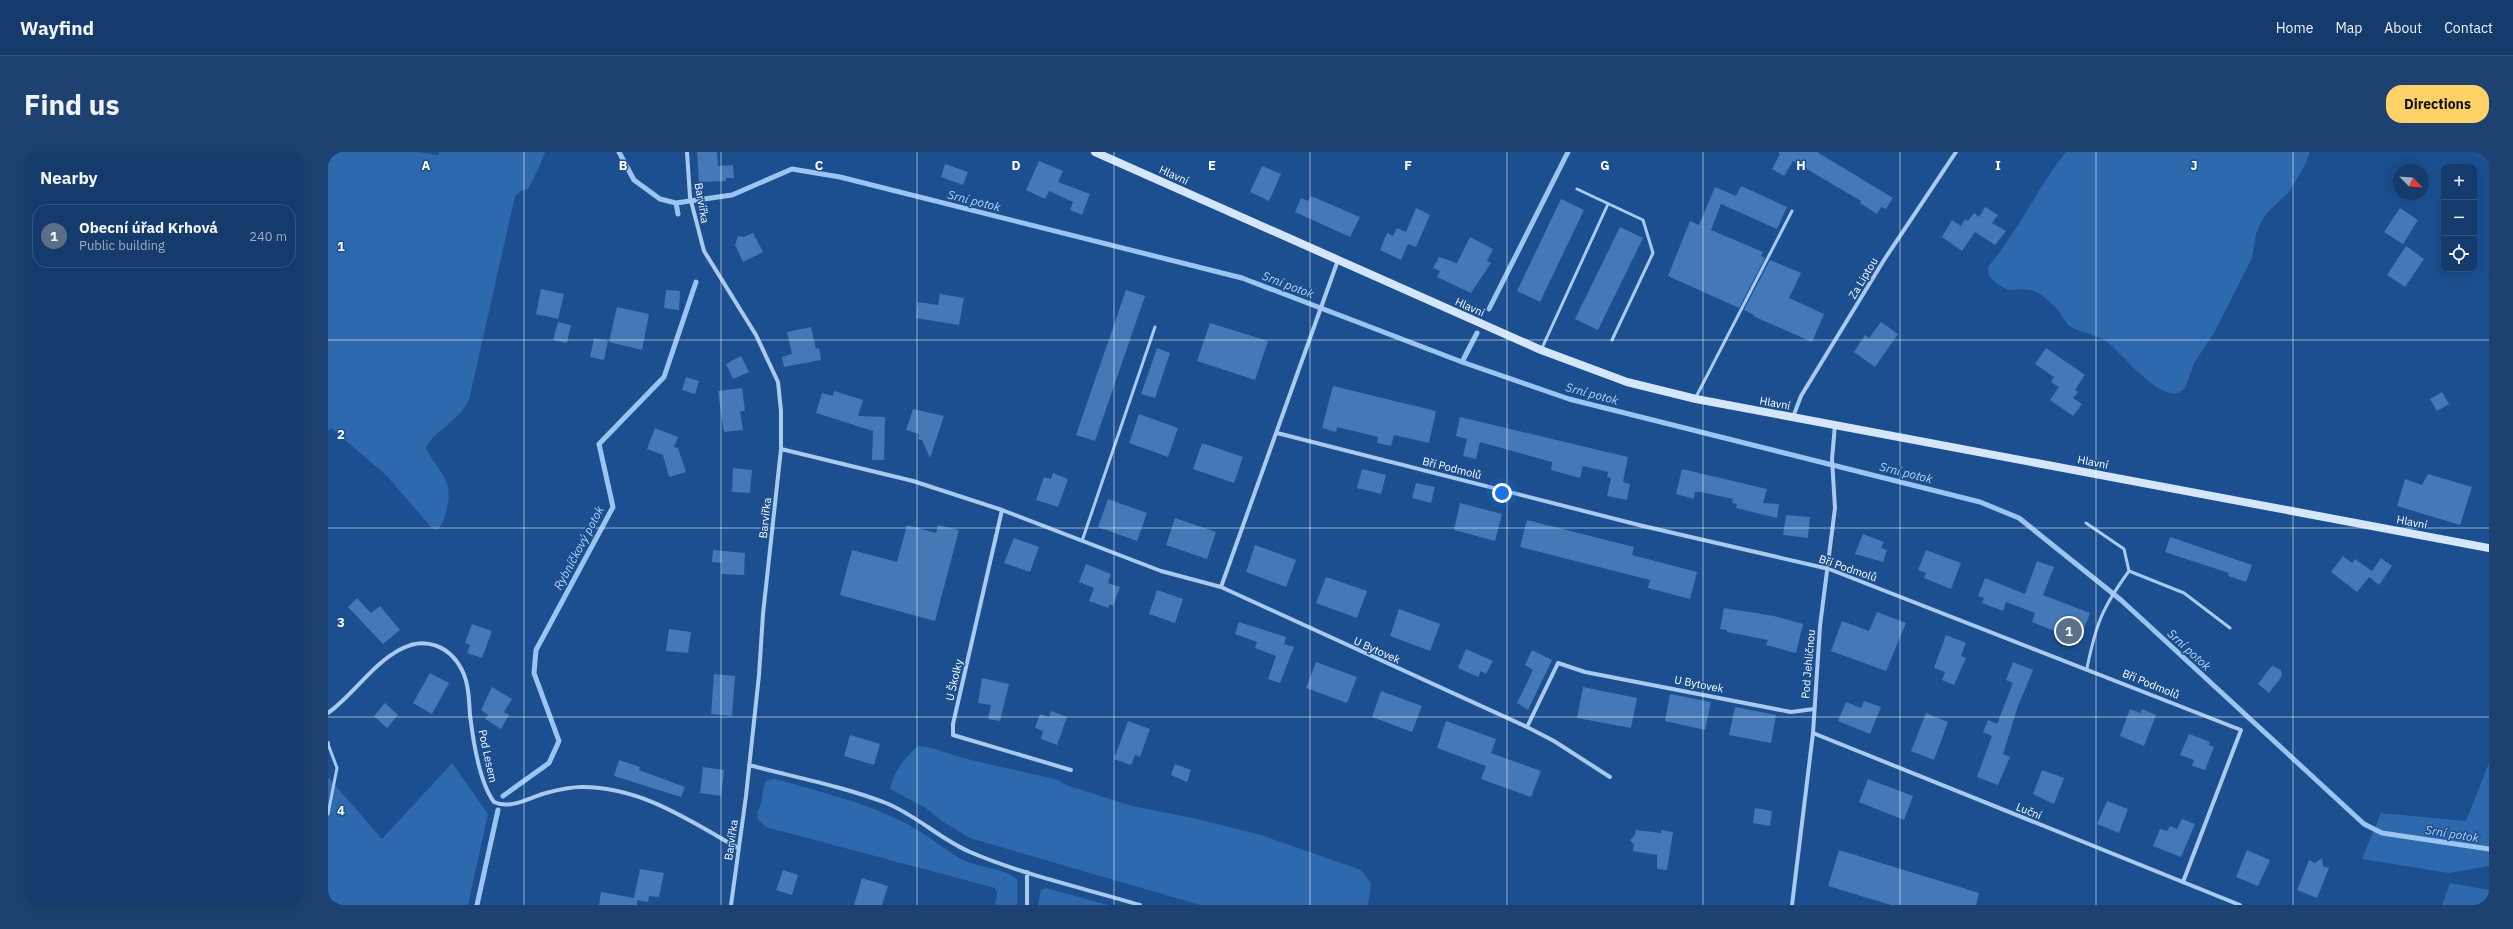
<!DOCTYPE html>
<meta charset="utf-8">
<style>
:root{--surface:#143b6b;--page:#1d4271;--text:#f1f3f6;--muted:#9dadc1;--line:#33557e;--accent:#ffd166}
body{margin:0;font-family:"IBM Plex Sans",sans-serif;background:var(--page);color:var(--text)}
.controls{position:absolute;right:12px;top:12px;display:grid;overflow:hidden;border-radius:8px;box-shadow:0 4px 16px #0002}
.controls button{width:36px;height:36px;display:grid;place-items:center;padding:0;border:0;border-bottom:1px solid var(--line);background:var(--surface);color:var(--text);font:20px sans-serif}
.compass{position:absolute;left:2065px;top:12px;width:36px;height:36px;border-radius:50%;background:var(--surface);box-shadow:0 4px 16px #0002;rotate:115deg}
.you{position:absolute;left:1174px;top:341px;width:14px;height:14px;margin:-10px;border:3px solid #fff;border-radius:50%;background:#1a73e8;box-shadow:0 0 0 6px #1a73e833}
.badge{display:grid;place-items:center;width:26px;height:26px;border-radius:50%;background:var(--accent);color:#fff;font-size:13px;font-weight:700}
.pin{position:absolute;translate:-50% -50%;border:2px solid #fff;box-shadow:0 1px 4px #0006}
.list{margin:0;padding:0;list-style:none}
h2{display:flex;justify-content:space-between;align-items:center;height:52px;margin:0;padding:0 16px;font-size:17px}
h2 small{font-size:13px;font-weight:400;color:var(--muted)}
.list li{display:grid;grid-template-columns:26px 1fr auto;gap:12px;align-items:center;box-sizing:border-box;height:64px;margin:0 8px 8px;padding:0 8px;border:1px solid var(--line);border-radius:16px}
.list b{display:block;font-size:15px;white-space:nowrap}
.list p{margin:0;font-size:13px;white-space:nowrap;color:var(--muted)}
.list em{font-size:13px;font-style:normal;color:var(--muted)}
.icon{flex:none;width:22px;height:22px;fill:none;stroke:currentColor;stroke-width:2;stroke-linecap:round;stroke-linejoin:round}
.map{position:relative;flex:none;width:2161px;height:753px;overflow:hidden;border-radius:16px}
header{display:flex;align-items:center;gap:24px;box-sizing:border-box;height:56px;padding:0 20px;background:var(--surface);border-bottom:1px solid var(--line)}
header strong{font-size:19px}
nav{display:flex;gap:22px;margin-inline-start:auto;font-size:14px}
.intro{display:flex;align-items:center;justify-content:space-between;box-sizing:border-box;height:96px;padding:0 24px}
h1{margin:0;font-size:28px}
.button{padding:10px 18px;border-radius:16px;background:var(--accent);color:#111;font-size:14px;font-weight:700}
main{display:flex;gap:24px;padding:0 24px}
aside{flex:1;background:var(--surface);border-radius:16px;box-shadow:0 4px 16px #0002}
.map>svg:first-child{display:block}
.green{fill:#2e69ad}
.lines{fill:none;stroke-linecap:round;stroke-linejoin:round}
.stream{stroke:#9cc4f0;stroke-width:5}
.building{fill:#4478b7}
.lane{stroke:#a9c9ee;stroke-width:3}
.street{stroke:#a9c9ee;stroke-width:4}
.secondary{stroke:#d6e6fa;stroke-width:8}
.grid{fill:none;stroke:#fff;stroke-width:1;stroke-opacity:0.55}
.labels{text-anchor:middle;stroke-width:3;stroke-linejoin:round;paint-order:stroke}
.street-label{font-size:11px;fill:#fff;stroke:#1b4f8f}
.water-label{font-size:12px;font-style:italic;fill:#b5d3f5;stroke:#1b4f8f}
.grid-label{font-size:13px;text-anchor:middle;font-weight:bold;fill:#fff;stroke:#1b4f8f;stroke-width:3;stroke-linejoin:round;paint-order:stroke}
</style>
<header>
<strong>Wayfind</strong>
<nav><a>Home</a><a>Map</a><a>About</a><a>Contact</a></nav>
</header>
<div class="intro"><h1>Find us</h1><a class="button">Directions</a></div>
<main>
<aside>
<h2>Nearby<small></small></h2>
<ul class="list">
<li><span class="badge" style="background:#5c6f8a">1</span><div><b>Obecní úřad Krhová</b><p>Public building</p></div><em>240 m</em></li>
</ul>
</aside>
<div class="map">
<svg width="2161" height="753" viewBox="0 0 2161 753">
<rect width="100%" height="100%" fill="#1b4f8f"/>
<path class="green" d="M 0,0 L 91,0 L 110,3 L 111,0 L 217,0 C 213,13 206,25 200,37 L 193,39 L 187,44 L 141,248 C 130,270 106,279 98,296 C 110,321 126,326 119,355 C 117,364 116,372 109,378 L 103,375 L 59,324 L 3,276 L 0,279 Z
M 1738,0 L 1982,0 L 1976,15 L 1960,41 L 1939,61 L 1933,70 L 1928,82 L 1924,106 L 1886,181 L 1866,211 L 1857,236 L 1851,241 C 1827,246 1795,202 1778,189 C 1767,182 1752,181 1741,174 C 1737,170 1734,164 1731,159 C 1725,152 1717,145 1710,141 C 1689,130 1684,149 1661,124 L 1660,115 C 1690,80 1709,36 1738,0 Z
M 590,594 L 600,595 L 639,607 L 731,628 L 738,633 L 804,654 L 874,668 L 933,683 L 1033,718 L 1043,732 L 1040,753 L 872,753 L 642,686 L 615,670 L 598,656 L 562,637 C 567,618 575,607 590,594 Z
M 124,611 L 160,662 L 140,753 L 0,753 L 0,625 L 54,687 Z
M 2161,611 L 2161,714 L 2121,721 L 2034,707 L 2053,661 L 2138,669 Z
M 448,627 C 492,640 540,651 581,673 C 601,683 617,699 637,709 C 654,716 674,716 689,727 L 689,753 L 667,753 L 669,741 L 667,736 L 438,675 L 430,667 L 429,660 C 437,649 432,637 439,628 Z
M 2122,731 L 2161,738 L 2161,753 L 2114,753 Z
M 718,736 L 780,753 L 710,753 L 713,738 Z"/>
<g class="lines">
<path class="stream" d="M 291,0 L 306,28 L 332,47 L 348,51 L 404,43 L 464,17 L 512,25 L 914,126 L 1134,210 L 1241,247 L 1652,350 L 1691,366 L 1793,448 L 2036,672 L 2054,681 L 2161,697
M 348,51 L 350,62
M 1161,157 L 1240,0
M 1134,210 L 1149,181
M 175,644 L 221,611 L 231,589 L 206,521 L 208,498 L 285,355 L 271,292 L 336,225 L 368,130
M 149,753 L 170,658"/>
</g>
<path class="building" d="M 369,0 L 389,0 L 390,14 L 405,13 L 406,26 L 398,26 L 398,29 L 371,30 Z
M 1450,0 L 1489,0 L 1565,46 L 1558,57 L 1553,55 L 1549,62 L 1532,51 L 1533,49 L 1465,9 L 1456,24 L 1444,17 L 1452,2 Z
M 711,9 L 735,19 L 730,30 L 762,42 L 754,63 L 742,58 L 745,50 L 721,39 L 717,47 L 698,38 Z
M 617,12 L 640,20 L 635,33 L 613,25 Z
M 934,14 L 953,22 L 941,49 L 922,40 Z
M 1413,34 L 1459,55 L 1449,77 L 1393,52 L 1383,78 L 1435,100 L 1433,104 L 1437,106 L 1411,156 L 1340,124 L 1362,69 L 1371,73 L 1387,35 L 1408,44 Z
M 983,44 L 1032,65 L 1022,85 L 967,60 L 973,46 L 980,49 Z
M 1233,47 L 1256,58 L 1212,150 L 1189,139 Z
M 1657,55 L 1670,63 L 1664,71 L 1678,79 L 1667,93 L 1647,80 L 1634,99 L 1614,85 L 1624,68 L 1633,74 L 1637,67 L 1640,69 L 1646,61 L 1651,65 Z
M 1088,56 L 1102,63 L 1088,95 L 1080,92 L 1073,108 L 1052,98 L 1059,81 L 1065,84 L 1069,76 L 1078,80 Z
M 2072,56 L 2090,68 L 2075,92 L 2056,80 Z
M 1292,75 L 1315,86 L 1270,178 L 1247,167 Z
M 425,81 L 435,100 L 415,110 L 407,93 L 410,84 L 416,85 Z
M 1142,85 L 1165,97 L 1159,109 L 1163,111 L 1143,141 L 1109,125 L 1112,119 L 1105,116 L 1111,105 L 1129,111 Z
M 2078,94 L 2096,107 L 2077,135 L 2059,123 Z
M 1442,108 L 1473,121 L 1461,146 L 1496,162 L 1484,190 L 1425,164 L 1426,163 L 1416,158 Z
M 213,137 L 236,142 L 230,167 L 208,162 Z
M 338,138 L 352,139 L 351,158 L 336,156 Z
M 798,138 L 817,144 L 767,289 L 748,283 Z
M 612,142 L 636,146 L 631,173 L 588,166 L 590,150 L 610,153 Z
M 289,155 L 321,162 L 314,198 L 281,190 Z
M 230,170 L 243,173 L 239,191 L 225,188 Z
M 1553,170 L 1570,182 L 1547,215 L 1526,200 L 1537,183 L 1541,186 Z
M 882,171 L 940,189 L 927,228 L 869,209 Z
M 483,175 L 488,197 L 491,196 L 493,208 L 456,215 L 454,205 L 464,202 L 459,180 Z
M 266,186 L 280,189 L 276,208 L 262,205 Z
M 829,196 L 842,201 L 827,246 L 813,242 Z
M 1718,196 L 1757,223 L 1747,238 L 1750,240 L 1745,246 L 1754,252 L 1745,264 L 1722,248 L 1731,235 L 1723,230 L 1726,225 L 1707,212 Z
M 413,204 L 421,220 L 405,227 L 398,212 Z
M 358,225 L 371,229 L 367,242 L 354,238 Z
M 1005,234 L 1108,259 L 1101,291 L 1066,283 L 1063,294 L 1049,291 L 1050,285 L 1009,275 L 1008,280 L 994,276 Z
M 414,236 L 417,259 L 412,259 L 415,278 L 396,280 L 390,239 Z
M 506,239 L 535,248 L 530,264 L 557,265 L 556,308 L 544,308 L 545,279 L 488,261 L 494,241 L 505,244 Z
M 2114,240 L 2121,252 L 2109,259 L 2102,247 Z
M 585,257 L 616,264 L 602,306 L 594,288 L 590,287 L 591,282 L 578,278 Z
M 811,262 L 850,276 L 840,305 L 801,291 Z
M 1132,265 L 1300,305 L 1295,330 L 1302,332 L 1299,348 L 1279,344 L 1283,326 L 1279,325 L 1280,320 L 1255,314 L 1252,326 L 1223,318 L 1224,310 L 1152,290 L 1148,307 L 1135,304 L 1139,287 L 1128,284 Z
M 327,276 L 350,285 L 346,295 L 350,296 L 358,320 L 341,325 L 335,303 L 319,297 Z
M 874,291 L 915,305 L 906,331 L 865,317 Z
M 405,316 L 424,318 L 422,341 L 404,340 Z
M 1034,317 L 1058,323 L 1053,342 L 1029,336 Z
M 1354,317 L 1439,337 L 1435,351 L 1451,352 L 1449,366 L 1408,356 L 1409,352 L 1404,351 L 1405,347 L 1373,340 L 1367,340 L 1366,347 L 1348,342 Z
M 725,321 L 740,327 L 730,355 L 708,348 L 716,325 L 723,327 Z
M 2100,322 L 2144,335 L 2132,373 L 2069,354 L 2077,327 L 2094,333 Z
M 1088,331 L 1107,335 L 1103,351 L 1084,346 Z
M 780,347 L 819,361 L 809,389 L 770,375 Z
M 1132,351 L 1174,362 L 1167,389 L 1126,378 Z
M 1458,363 L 1482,365 L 1480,386 L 1455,383 Z
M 847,366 L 888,380 L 879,407 L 838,393 Z
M 1199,368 L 1306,395 L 1304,403 L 1369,420 L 1362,447 L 1320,436 L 1322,428 L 1192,395 Z
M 579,373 L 608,381 L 610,373 L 631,378 L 607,469 L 512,443 L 524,398 L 569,410 Z
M 1535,382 L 1556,390 L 1553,396 L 1559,398 L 1555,410 L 1527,402 Z
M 1842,385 L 1924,413 L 1918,430 L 1900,424 L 1901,421 L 1837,400 Z
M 686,386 L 711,395 L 702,420 L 676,411 Z
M 927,393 L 968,408 L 958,435 L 918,420 Z
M 385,398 L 417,401 L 416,423 L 393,422 L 394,411 L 384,410 Z
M 1598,398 L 1633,411 L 1623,437 L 1596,426 L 1598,421 L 1590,418 Z
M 2015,404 L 2024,411 L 2027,407 L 2044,419 L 2053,406 L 2064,414 L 2051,433 L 2041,425 L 2029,440 L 2003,420 Z
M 1709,409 L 1726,415 L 1715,443 L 1762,461 L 1751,489 L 1704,470 L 1707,461 L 1678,450 L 1675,459 L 1654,451 L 1656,446 L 1650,444 L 1657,426 L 1697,442 Z
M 758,412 L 783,422 L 780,431 L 792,435 L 785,454 L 782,452 L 780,456 L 761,449 L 766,436 L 751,430 Z
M 998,425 L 1039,439 L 1029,466 L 988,451 Z
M 829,438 L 855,447 L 847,471 L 821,462 Z
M 29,446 L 43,461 L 52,454 L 72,478 L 55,492 L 20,455 Z
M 1396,456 L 1446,464 L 1475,472 L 1468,501 L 1438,493 L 1440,488 L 1399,480 L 1399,478 L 1392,477 Z
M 1071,457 L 1112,472 L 1102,499 L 1062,484 Z
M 1549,460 L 1578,471 L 1558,519 L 1503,499 L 1514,469 L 1541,479 Z
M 911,470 L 958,485 L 956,492 L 966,495 L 952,531 L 940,527 L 948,504 L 927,496 L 929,490 L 907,482 Z
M 144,472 L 164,479 L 154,506 L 139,501 L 142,493 L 137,491 Z
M 341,477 L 363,480 L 360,501 L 338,499 Z
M 1618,483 L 1638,491 L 1633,504 L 1638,506 L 1626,533 L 1614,528 L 1617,520 L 1606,516 Z
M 1138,497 L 1165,509 L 1158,522 L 1153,519 L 1150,525 L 1130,516 Z
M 1204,498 L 1224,508 L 1200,558 L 1189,551 L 1205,518 L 1197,513 Z
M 988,510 L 1029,525 L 1019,551 L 978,536 Z
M 1685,510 L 1705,518 L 1690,554 L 1675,602 L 1682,605 L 1670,633 L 1649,625 L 1664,584 L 1655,580 L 1660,568 L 1669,572 L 1685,531 L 1678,528 Z
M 1945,514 L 1953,518 L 1954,524 L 1941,541 L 1930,532 L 1942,516 Z
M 102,521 L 121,531 L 104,562 L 85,551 Z
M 386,522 L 407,524 L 404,564 L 383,562 Z
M 654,526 L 681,532 L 672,569 L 660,567 L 663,553 L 650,551 Z
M 164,535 L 184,547 L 176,560 L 181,563 L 173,577 L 157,567 L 160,563 L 153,558 Z
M 1255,535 L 1309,546 L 1303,576 L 1249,566 Z
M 1053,539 L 1094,554 L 1084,580 L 1044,565 Z
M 1342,542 L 1383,550 L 1377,578 L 1337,569 Z
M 1536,549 L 1553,555 L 1542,582 L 1510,569 L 1518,550 L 1533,556 Z
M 57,551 L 70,563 L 59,576 L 46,564 Z
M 1407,555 L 1448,563 L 1443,591 L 1401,583 Z
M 1802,557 L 1812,561 L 1814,557 L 1828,563 L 1816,594 L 1792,584 Z
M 723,559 L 739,565 L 729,593 L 713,587 L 715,579 L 707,576 L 712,562 L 721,565 Z
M 1598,561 L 1620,570 L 1606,608 L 1583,599 Z
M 800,569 L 822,577 L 812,605 L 807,603 L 803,613 L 786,607 Z
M 1118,569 L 1168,587 L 1163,601 L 1213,619 L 1203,645 L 1153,627 L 1158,614 L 1109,596 Z
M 1861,582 L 1882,590 L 1881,593 L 1886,595 L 1877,618 L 1864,614 L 1866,608 L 1852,603 Z
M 522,583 L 552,592 L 546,613 L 516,604 Z
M 291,608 L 312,615 L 311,618 L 357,635 L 353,645 L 286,624 Z
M 847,612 L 863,618 L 859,630 L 843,623 Z
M 375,615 L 396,618 L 393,644 L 372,641 Z
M 1714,618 L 1736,626 L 1726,652 L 1705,642 Z
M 1540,627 L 1585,644 L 1576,668 L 1531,650 Z
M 1779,649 L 1800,657 L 1791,681 L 1769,672 Z
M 1427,656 L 1444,659 L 1442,674 L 1425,671 Z
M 1854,667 L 1867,672 L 1853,705 L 1825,694 L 1832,677 L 1839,679 L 1842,674 L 1849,677 Z
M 1308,678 L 1333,681 L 1333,678 L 1345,680 L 1339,718 L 1329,717 L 1329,703 L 1305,699 L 1306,693 L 1302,688 L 1307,683 Z
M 1511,698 L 1651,741 L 1648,753 L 1563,753 L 1500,734 Z
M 1919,698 L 1942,708 L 1930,734 L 1908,725 Z
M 1994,706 L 1995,714 L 2001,716 L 1989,746 L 1969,738 L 1981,708 L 1987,711 Z
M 312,717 L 336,721 L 331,745 L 321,744 L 320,750 L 309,748 L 309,753 L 271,753 L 273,740 L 306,746 Z
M 455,718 L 470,723 L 464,743 L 448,738 Z
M 534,726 L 560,734 L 554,753 L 526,753 Z"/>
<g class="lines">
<path class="lane" d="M 1249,37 L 1315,68 L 1325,101 L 1284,188
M 1214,196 L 1280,52
M 1368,245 L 1464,59
M 1758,371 L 1796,397 L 1801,419
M 754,389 L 827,175
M 1759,516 C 1768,472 1774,456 1801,419 L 1856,441 L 1902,476
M 0,662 L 9,616 L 0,592"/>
<path class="street" d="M 359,0 L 362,45 L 376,99 L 428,183 L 450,230 L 453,259 L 453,297 L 435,462 L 431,523 L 418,644 L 403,753
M 1465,265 L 1473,244 L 1556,108 L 1628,0
M 949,281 L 1315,374 L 1501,417 L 1913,578 L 1855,730
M 453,297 L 585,329 L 674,358 L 833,419 L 893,435 L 1199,575 L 1226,589 L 1282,625
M 674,358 L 625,572 L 625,583 L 743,618
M 893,435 L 1010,108
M 0,561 C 26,542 44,512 73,497 C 97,484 122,494 134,518 C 141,532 141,549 142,563 C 145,588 151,630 166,650 C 183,658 202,645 218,641 C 229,638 243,635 254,635 C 313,635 361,668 410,696
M 1199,575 L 1230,511 L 1257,520 L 1463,560 L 1486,557
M 1485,581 L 1912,753
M 0,591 L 0,592
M 421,613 C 466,625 514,634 558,651 C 588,663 612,687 642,700 C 696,723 755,736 812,753
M 699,720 L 699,753
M 1464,753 L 1485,581 L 1492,474 L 1507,356 L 1504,307 L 1507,273"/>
<path class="secondary" d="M 767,0 L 1213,198 L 1299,230 L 1368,247 L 2161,396"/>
</g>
<path class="grid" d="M 196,0 L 196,753M 393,0 L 393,753M 589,0 L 589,753M 786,0 L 786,753M 982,0 L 982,753M 1179,0 L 1179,753M 1375,0 L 1375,753M 1572,0 L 1572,753M 1768,0 L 1768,753M 1965,0 L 1965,753M 0,188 L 2161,188M 0,376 L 2161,376M 0,565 L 2161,565"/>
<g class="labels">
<g class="street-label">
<text transform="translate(846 23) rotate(24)" y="4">Hlavní</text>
<text transform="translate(374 51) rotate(80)" y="4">Barvířka</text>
<text transform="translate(1535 126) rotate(-59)" y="4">Za Liptou</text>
<text transform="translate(1142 155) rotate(24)" y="4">Hlavní</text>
<text transform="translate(1447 251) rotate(10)" y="4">Hlavní</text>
<text transform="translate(1765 310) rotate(11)" y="4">Hlavní</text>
<text transform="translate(1124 316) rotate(14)" y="4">Bří Podmolů</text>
<text transform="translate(437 366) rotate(-84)" y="4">Barvířka</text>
<text transform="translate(2084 370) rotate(11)" y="4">Hlavní</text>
<text transform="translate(1520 416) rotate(19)" y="4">Bří Podmolů</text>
<text transform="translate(1049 498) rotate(24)" y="4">U Bytovek</text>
<text transform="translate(1480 512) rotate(-85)" y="4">Pod Jehličnou</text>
<text transform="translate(626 528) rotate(-77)" y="4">U Školky</text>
<text transform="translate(1371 532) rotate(11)" y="4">U Bytovek</text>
<text transform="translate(1823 532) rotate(22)" y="4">Bří Podmolů</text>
<text transform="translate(160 604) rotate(78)" y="4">Pod Lesem</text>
<text transform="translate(1701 659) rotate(22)" y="4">Luční</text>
<text transform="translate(403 688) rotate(-82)" y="4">Barvířka</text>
</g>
<g class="water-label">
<text transform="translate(646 49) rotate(14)" y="4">Srní potok</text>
<text transform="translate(960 133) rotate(21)" y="4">Srní potok</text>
<text transform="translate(1264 242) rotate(15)" y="4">Srní potok</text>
<text transform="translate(1578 321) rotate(14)" y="4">Srní potok</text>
<text transform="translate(251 396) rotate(-62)" y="4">Rybníčkový potok</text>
<text transform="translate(1861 498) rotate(43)" y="4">Srní potok</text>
<text transform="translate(2124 682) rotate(9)" y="4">Srní potok</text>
</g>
</g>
<g class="grid-label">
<text x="98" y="18">A</text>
<text x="295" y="18">B</text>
<text x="491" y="18">C</text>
<text x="688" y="18">D</text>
<text x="884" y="18">E</text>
<text x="1080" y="18">F</text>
<text x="1277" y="18">G</text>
<text x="1473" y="18">H</text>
<text x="1670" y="18">I</text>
<text x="1866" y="18">J</text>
<text x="13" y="99">1</text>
<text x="13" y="287">2</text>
<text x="13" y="475">3</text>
<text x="13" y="663">4</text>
</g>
</svg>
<div class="controls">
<button>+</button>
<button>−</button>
<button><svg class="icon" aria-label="locate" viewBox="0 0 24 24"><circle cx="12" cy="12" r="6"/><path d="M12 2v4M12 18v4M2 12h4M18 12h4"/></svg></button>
</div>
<svg class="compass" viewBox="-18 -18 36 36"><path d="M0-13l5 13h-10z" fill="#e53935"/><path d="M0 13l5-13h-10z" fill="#9dadc1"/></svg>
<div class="you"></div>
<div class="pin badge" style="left:1741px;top:479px;background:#5c6f8a">1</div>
</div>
</main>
